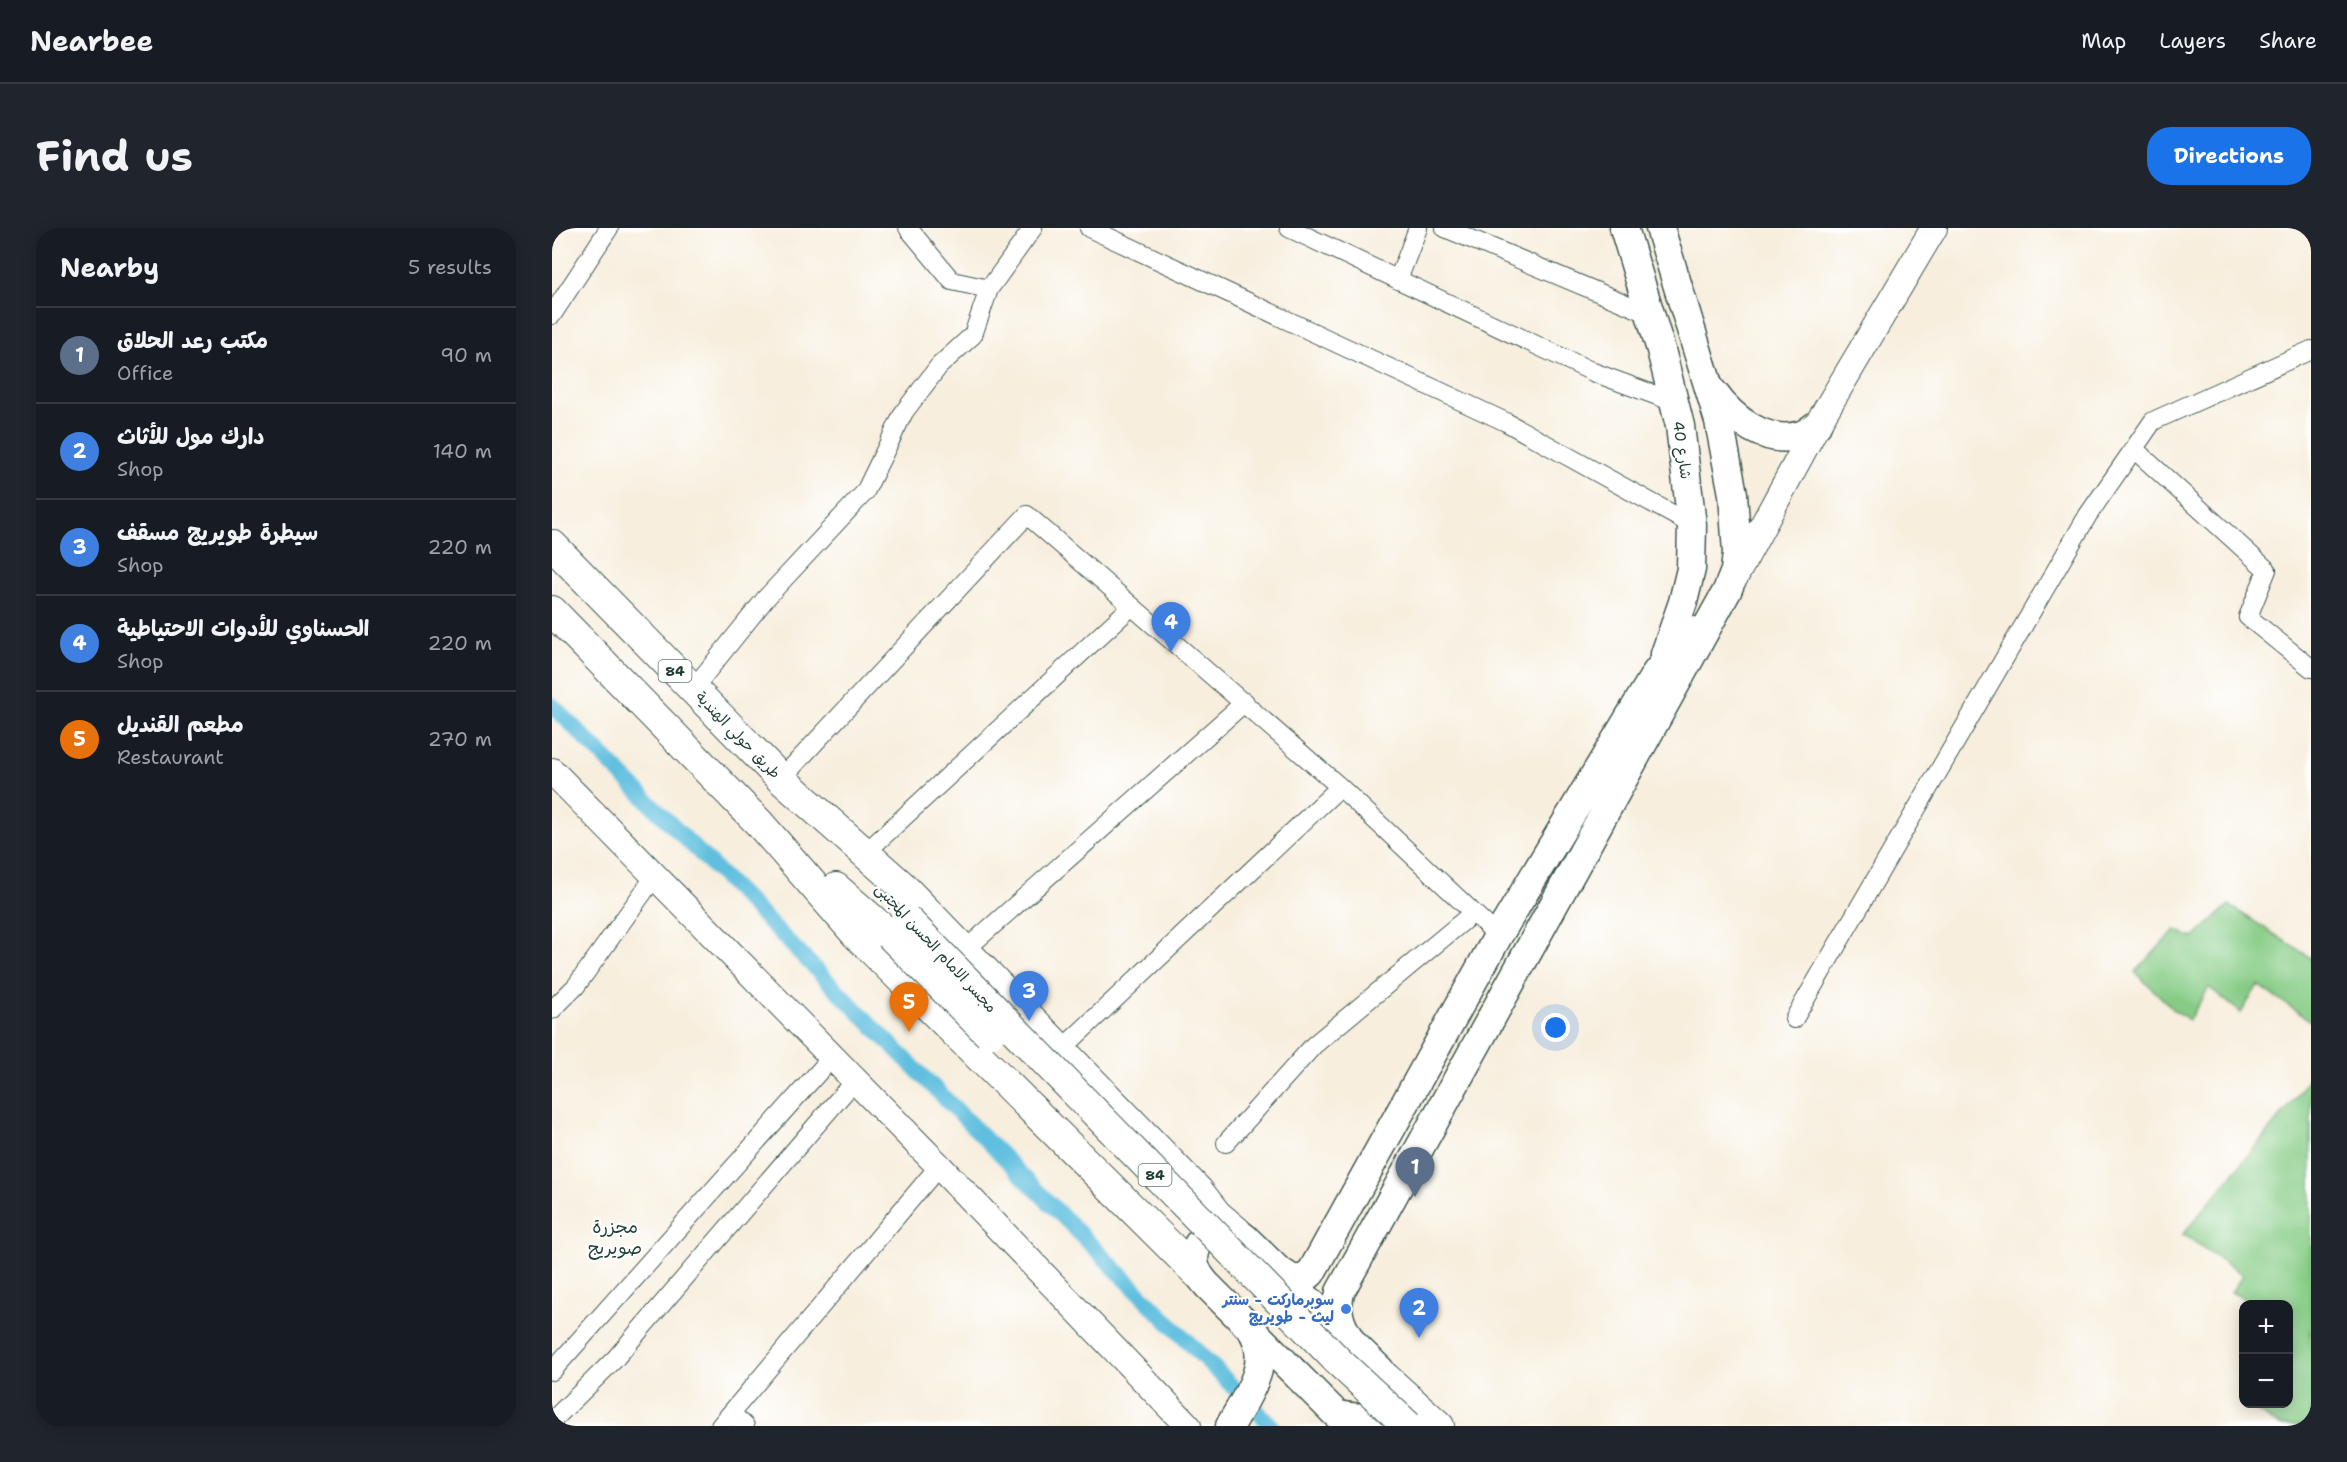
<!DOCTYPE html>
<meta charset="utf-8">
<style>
:root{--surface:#171b24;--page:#20242c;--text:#f1f3f6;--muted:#9ea1a6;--line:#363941;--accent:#1a73e8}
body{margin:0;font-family:"Shantell Sans","Playpen Sans Arabic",sans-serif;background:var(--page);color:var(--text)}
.controls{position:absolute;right:18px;bottom:18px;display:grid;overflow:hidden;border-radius:12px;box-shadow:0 3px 15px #0003}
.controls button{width:54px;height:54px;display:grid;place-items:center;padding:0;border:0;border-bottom:2px solid var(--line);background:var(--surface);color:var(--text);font:30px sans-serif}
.you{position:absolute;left:1004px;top:800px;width:21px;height:21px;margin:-15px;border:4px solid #fff;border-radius:50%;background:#1a73e8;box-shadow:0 0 0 9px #1a73e833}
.badge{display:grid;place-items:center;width:39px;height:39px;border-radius:50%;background:var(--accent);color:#fff;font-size:20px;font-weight:700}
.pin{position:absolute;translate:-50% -50px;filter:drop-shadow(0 2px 3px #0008)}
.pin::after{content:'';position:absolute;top:32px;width:21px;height:18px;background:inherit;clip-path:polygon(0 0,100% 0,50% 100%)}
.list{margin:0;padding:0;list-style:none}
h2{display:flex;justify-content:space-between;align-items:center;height:78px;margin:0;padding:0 24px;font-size:26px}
h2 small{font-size:20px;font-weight:400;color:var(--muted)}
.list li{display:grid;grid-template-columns:39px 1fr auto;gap:18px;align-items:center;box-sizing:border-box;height:96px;padding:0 24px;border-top:2px solid var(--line)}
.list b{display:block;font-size:22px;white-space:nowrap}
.list p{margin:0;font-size:20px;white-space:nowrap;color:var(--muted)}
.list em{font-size:20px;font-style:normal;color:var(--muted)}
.map{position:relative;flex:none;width:1759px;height:1198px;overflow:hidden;border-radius:24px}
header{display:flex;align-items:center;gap:36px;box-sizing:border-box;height:84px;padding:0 30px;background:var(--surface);border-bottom:2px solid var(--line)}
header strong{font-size:28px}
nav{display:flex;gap:33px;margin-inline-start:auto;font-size:21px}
.intro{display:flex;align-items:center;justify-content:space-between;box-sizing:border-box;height:144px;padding:0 36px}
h1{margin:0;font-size:42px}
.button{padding:15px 27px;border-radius:24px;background:var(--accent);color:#fff;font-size:21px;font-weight:700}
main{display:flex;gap:36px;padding:0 36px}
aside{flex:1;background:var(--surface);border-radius:24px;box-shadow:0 3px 15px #0003}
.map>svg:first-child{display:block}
.green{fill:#87cc86;stroke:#53845d;stroke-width:1.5}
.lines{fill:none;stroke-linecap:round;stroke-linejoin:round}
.canal{stroke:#61bfdf;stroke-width:16}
.minor-casing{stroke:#3f584d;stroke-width:20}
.secondary-casing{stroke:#3f584d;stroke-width:28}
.primary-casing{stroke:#3f584d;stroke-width:31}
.trunk-casing{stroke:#3f584d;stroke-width:32}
.minor{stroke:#fff;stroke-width:18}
.secondary{stroke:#fff;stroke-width:26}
.primary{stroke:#fff;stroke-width:28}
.trunk{stroke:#fff;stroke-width:30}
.trunk-bridge-casing{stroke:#3f584d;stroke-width:32;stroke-linecap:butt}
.trunk-bridge{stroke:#fff;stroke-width:30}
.shop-dot{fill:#3f7fe0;stroke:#fff;stroke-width:2}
.labels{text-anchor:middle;stroke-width:4.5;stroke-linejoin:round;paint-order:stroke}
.shield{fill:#fff;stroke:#627771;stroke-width:1.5}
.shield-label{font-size:14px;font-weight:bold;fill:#1f3d34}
.street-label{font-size:15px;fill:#1f3d34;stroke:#fff}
.shop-label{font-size:15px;font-weight:bold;fill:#366cbe;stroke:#fff;text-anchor:end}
.quarter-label{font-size:18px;fill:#1f3d34;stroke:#fff}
</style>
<header>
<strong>Nearbee</strong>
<nav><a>Map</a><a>Layers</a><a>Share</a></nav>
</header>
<div class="intro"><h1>Find us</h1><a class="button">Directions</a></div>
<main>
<aside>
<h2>Nearby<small>5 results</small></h2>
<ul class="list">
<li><span class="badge" style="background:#5c6f8a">1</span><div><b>مكتب رعد الحلاق</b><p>Office</p></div><em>90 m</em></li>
<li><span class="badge" style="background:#3f7fe0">2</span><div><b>دارك مول للأثاث</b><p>Shop</p></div><em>140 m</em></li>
<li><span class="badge" style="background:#3f7fe0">3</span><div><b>سيطرة طويريج مسقف</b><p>Shop</p></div><em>220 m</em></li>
<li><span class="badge" style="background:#3f7fe0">4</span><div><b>الحسناوي للأدوات الاحتياطية</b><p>Shop</p></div><em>220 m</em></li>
<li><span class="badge" style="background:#e8710a">5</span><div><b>مطعم القنديل</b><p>Restaurant</p></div><em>270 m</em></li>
</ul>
</aside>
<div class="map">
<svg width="1759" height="1198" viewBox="0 0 1759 1198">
<rect width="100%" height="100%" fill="#fff"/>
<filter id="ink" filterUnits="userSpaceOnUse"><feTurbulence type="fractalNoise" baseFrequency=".0167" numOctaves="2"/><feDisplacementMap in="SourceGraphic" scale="12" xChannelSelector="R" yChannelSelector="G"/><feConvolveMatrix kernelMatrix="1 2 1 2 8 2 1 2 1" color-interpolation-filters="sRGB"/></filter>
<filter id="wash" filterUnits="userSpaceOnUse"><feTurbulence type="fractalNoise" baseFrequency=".008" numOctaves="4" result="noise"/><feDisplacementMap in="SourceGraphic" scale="24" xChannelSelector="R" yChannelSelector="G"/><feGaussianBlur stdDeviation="1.35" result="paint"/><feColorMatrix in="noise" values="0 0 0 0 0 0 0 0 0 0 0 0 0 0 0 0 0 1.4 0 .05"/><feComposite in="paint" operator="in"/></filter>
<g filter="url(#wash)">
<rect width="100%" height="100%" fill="#f7eedd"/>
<path class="green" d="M 1677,677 L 1759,730 L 1759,793 L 1706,757 L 1689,785 L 1657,759 L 1637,792 L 1621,781 L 1583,744 L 1623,702 L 1641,710 Z
M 1759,846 L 1759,1198 L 1728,1198 L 1693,1176 L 1736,1176 L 1736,1076 L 1702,1076 L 1679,1064 L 1691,1047 L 1631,1006 L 1744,870 Z"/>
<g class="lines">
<path class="canal" d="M 0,477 L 720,1198"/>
</g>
</g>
<g filter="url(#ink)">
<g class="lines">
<g class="minor-casing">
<path id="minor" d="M 356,0 L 400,53 L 437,61
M 537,0 L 954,194 L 1140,297
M 737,0 L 1041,144 L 1122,174
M 893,0 L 1098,86
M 846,52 L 866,0
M 0,87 L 57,0
M 1582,221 L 1715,342 L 1696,389 L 1759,440
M 141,461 L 214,370 L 313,264 L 352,184 L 387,138 L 421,107 L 437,61 L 481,0
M 229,551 L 475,287 L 788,559 L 946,708
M 312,626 L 580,378
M 413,722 L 693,474
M 0,782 L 24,758 L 103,648
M 1242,791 L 1536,287 L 1601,193 L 1759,122
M 509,822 L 788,559
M 674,915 L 762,817 L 921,685
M 0,1143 L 280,829
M 179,1185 L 193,1198
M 0,1193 L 62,1132 L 303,852
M 168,1198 L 387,938"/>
</g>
<g class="secondary-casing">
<path id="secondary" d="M 1183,349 L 1265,197 L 1382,0
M 0,543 L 387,938 L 636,1198"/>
</g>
<g class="primary-casing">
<path id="primary" d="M 1072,0 L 1109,122 L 1128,198 L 1140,297 L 1139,341 L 1131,374 L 1113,426
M 1161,164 C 1180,191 1215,218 1249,207 C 1255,205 1260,200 1265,197
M 675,1001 L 684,1003 L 693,1010 L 828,1142 C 856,1179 822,1198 784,1186 L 655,1057 C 651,1052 646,1047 644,1041 C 636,1019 654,1002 675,1001 Z
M 726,1042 L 741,1052 L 753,1050 L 759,1045 L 946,708 L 1104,445 L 1121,423 L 1141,403
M 801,1116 C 789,1098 783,1086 788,1064 L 1175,363 L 1183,343 L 1185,325 L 1181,266 L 1167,193 L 1108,0
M 678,1198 C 694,1168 721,1136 700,1102"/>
</g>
<g class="trunk-casing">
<path id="trunk" d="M 0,317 L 229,551 L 349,657 L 647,964 L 665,987 L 684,1003
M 0,383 L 208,596 L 304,706 L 645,1045
M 284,660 L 338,707
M 834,1150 L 887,1198
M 795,1194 L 800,1198"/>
</g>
<use href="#minor" class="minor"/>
<use href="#secondary" class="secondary"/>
<use href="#primary" class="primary"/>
<use href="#trunk" class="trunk"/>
<g class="trunk-bridge-casing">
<path id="trunk-bridge" d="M 354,691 L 787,1134 L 856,1198
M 338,707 L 437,806"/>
</g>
<use href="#trunk-bridge" class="trunk-bridge"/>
</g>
</g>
<circle class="shop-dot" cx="794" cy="1081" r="6"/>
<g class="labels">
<g class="shield">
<rect x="106.5" y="432" width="33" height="22" rx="4.5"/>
<rect x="586.5" y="936" width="33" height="22" rx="4.5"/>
</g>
<g class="shield-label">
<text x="123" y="448">84</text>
<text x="603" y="952">84</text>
</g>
<g class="street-label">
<text transform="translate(1130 222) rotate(82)" y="5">شارع 40</text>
<text transform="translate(186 507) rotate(46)" y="5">طريق حولي الهندية</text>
<text transform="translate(384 720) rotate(47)" y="5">مجسر الامام الحسن المجتبى</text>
</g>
<g class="shop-label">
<text x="782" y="1077">سوبرماركت - سنتر<tspan x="782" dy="17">ليث - طويريج</tspan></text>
</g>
<g class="quarter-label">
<text x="63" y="1005">مجزرة<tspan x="63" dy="21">صويريج</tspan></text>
</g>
</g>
</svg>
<div class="controls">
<button>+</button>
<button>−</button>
</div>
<div class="you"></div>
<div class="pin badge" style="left:863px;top:969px;background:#5c6f8a">1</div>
<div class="pin badge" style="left:867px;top:1110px;background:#3f7fe0">2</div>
<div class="pin badge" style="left:477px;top:793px;background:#3f7fe0">3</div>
<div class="pin badge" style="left:619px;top:424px;background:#3f7fe0">4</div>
<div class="pin badge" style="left:357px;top:804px;background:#e8710a">5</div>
</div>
</main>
